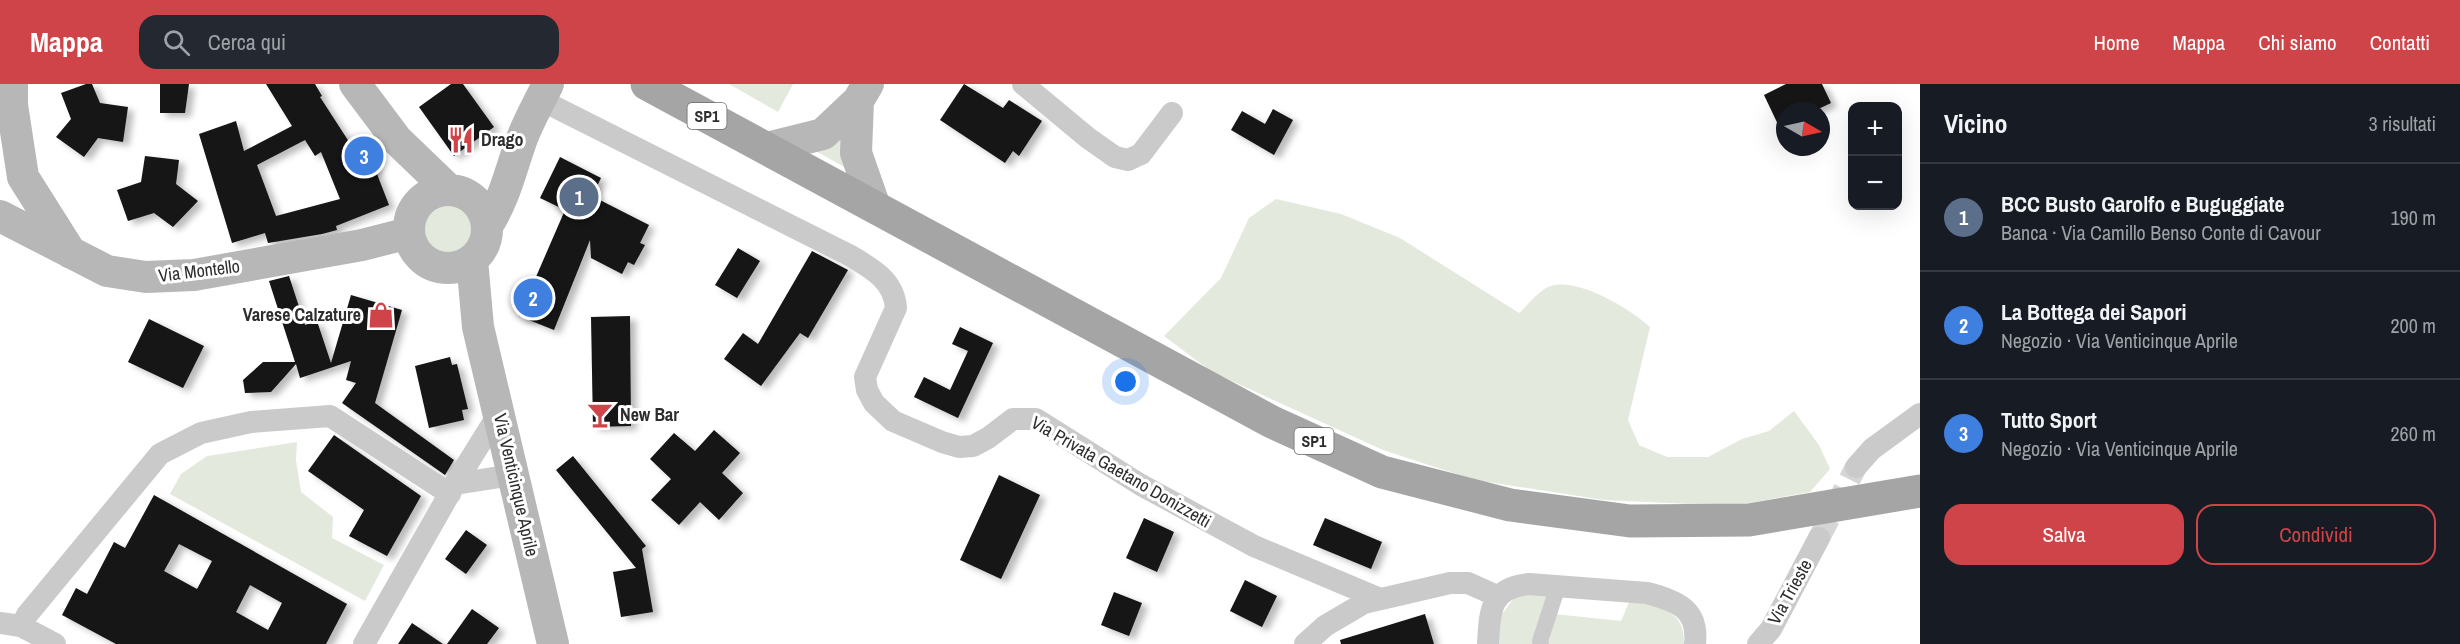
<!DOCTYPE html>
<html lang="it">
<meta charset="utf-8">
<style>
:root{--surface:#171b24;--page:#242831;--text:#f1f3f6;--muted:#9ea1a6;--line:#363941;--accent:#cf4448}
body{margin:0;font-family:"Archivo Narrow",sans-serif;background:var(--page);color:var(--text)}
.controls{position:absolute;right:18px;top:18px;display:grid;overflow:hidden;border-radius:12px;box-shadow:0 6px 24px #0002}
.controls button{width:54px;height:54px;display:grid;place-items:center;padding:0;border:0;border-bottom:2px solid var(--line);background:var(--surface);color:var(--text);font:30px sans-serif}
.compass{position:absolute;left:1776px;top:18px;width:54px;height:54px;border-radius:50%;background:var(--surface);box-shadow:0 6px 24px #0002;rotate:99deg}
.you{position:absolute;left:1126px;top:298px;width:21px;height:21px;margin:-15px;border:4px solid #fff;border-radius:50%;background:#1a73e8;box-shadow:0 0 0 9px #1a73e833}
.badge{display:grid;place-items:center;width:39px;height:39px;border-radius:50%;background:var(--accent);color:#fff;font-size:20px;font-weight:700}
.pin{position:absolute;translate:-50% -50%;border:3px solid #fff;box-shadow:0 2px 6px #0006}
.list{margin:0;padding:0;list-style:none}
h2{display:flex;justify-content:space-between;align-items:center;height:78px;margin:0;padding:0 24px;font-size:26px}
h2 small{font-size:20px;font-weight:400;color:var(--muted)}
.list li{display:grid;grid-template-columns:39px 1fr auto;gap:18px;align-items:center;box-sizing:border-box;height:108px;padding:0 24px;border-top:2px solid var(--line)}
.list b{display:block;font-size:22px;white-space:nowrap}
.list p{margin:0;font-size:20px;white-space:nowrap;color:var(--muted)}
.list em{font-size:20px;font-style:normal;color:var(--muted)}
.actions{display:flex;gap:12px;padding:18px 24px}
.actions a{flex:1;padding:14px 0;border:2px solid var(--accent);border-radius:18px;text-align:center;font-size:21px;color:var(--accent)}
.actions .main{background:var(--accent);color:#fff}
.icon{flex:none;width:33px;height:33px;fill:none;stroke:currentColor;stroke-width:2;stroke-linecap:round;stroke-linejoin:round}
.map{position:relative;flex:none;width:1920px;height:560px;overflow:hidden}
header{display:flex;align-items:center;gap:36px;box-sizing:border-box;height:84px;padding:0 30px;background:var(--accent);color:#fff}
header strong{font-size:28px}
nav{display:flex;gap:33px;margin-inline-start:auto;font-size:21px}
.search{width:420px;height:54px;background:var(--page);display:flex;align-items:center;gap:15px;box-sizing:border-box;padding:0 21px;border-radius:18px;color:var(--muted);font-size:22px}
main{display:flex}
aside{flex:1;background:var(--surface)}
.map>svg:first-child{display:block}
.green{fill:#e3e9dc}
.building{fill:#141414;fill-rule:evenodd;filter:url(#shadow)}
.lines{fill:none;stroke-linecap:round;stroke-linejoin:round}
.minor-tunnel{stroke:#d5d5d5;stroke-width:22;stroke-dasharray:22 11;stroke-linecap:butt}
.pedestrian{stroke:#cacaca;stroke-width:16}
.minor{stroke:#cacaca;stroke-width:22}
.secondary{stroke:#b7b7b7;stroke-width:32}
.primary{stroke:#a5a5a5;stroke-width:33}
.labels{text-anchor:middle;stroke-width:6;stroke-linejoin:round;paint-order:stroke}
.shield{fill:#fff;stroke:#6c6c6c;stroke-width:1.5}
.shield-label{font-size:16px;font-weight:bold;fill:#2d2d2d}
.poi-label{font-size:18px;font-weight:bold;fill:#2d2d2d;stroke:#fff;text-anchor:start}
.street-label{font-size:18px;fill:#2d2d2d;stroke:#fff}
</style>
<header>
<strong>Mappa</strong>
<div class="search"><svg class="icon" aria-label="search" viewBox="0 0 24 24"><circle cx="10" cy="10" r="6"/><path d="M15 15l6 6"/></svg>Cerca qui</div>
<nav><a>Home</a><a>Mappa</a><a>Chi siamo</a><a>Contatti</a></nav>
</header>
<main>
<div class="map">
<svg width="1920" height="560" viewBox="0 0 1920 560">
<defs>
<filter id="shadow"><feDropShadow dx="6" dy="4" stdDeviation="3" flood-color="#0004"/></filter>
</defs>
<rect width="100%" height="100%" fill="#fff"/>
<path class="green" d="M 729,0 L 793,0 L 778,28 Z
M 844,48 L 846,84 L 814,66 Z
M 1276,115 L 1341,130 L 1400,154 L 1519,229 C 1527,222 1536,210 1546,204 C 1572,189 1631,225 1650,243 L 1628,336 L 1639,361 L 1667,373 L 1708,373 L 1742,355 L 1769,347 L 1794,327 L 1819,361 L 1830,385 L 1810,408 L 1733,422 L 1604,416 L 1475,396 L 1383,366 L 1212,288 L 1164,252 L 1221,194 L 1249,134 Z
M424 145a24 24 0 1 1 48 0a24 24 0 1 1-48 0Z
M 297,358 L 296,376 L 301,408 L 333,433 L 332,454 L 384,481 L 365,517 L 170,410 L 181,390 L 207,372 Z
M 1560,510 L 1554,530 L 1621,537 L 1630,516 C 1658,524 1685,524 1684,560 L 1498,560 L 1500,533 L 1516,511 Z"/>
<path class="building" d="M 86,0 L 92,0 L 100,19 L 128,23 L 123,58 L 98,54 L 84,73 L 56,53 L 71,35 L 61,9 Z
M 160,0 L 189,0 L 185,29 L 160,29 Z
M 266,0 L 315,0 L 322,12 L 320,13 L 353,64 L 365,59 L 389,121 L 336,142 L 337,146 L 322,150 L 268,159 L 265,149 L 232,159 L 199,50 L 236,37 L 244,67 L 292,42 ZM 305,56 L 315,72 L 321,68 L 340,115 L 276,132 L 257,81 Z
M 451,0 L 463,0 L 494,43 L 454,72 L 419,23 Z
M 964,0 L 1003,24 L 1009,16 L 1042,37 L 1019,72 L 1013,67 L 1005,79 L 940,36 Z
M 1786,0 L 1822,0 L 1831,19 L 1814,27 L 1785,27 L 1785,55 L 1764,11 Z
M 1273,25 L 1293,36 L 1274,71 L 1231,46 L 1242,27 L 1265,40 Z
M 145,72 L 179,76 L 176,100 L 198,117 L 173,143 L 154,129 L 128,137 L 117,106 L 141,98 Z
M 560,73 L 601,94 L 592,112 L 649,141 L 640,159 L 645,161 L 634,181 L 628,178 L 622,190 L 591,174 L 590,156 L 554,246 L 519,232 L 565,126 L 540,114 Z
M 738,164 L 760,177 L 737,214 L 715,201 Z
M 812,167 L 848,186 L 808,254 L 800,249 L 761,302 L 724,275 L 743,249 L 758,260 Z
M 289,192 L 305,241 L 317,237 L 331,279 L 351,211 L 402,226 L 375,319 L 454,376 L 445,391 L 342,319 L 356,299 L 346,296 L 351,277 L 300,294 L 296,280 L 271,308 L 245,309 L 243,296 L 263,278 L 295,278 L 269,197 Z
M 630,232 L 631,342 L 593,343 L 591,233 Z
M 149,235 L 204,262 L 183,304 L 128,278 Z
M 960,243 L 993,259 L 958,334 L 914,313 L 924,293 L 950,306 L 968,267 L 952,260 Z
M 450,273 L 452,281 L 457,280 L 468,325 L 462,326 L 464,336 L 429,344 L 415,282 Z
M 714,346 L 740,369 L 722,389 L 743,409 L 719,436 L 700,418 L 679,441 L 651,416 L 671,395 L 650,375 L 674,349 L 695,367 Z
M 334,351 L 421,412 L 387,472 L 349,452 L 364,426 L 308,387 Z
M 573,372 L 646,462 L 642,465 L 653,528 L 621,533 L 613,488 L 636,484 L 556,386 Z
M 999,391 L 1040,411 L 1001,495 L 960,476 Z
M 154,411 L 347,520 L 326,560 L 116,560 L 62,531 L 76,504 L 87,510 L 114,458 L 125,464 ZM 179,460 L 212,477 L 197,505 L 164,487 ZM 250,501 L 282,519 L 268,546 L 236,528 Z
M 1144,434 L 1174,448 L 1157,488 L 1126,474 Z
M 1325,434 L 1382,458 L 1371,485 L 1313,461 Z
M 466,446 L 487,461 L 466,490 L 445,475 Z
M 1245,496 L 1277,512 L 1262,543 L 1230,527 Z
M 1114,508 L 1142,519 L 1129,552 L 1101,541 Z
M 472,525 L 499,544 L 487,560 L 447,560 Z
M 1425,530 L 1434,560 L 1341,560 L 1340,556 Z
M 412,539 L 443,560 L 398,560 Z"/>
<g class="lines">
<path class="minor-tunnel" d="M 1819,454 L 1856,383"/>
<path class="pedestrian" d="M 1541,560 L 1540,557 L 1558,502"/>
<path class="minor" d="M 1023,0 L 1088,54 L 1115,73 L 1128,76 L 1141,70 L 1172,29
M 541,16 L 849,171 C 871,184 894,196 896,224 L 865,293 L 867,306 L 874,319 L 893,337 L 942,358 L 959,363 L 973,362 L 988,354 L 1013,335 L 1036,335 L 1141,401 L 1254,462 L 1380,515
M 499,329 L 455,400 L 513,391
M 1856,383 L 1872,365 L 1920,330
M 0,539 L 21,542 L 55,560
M 21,542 L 27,531 L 160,370 L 201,349 L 251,338 L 330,332 L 450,410
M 364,560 L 455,400
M 1305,560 L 1325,542 L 1364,519 L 1450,499 L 1468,499 L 1497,512
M 1488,560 C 1490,526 1490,504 1529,500 L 1647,509 C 1677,517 1699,525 1695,560
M 1758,560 L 1771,545 L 1819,454"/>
<path class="secondary" d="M 12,0 L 12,21 L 23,93 L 71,169
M 355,0 L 397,56 L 448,105
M 858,17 L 856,69 L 875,123
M 767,64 L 823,50 L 858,17 L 868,0
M409 145a39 39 0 1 1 78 0a39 39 0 1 1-78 0Z
M 0,132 L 107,187 L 146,193 L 194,191 L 362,161 L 409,149
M 487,142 C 504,116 510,89 520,60 C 527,39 539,19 548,0
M 472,176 L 478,243 L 553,560"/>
<path class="primary" d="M 647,0 L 1272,338 L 1382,388 L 1510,421 L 1630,437 L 1749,436 L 1920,407"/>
</g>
<defs>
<g id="restaurant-bare" transform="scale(2.07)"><path d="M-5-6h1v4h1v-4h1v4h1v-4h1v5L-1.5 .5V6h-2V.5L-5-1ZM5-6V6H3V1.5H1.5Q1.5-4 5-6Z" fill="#cf4448" stroke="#fff" stroke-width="2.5" paint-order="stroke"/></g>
<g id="shop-bare" transform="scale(2.07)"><path d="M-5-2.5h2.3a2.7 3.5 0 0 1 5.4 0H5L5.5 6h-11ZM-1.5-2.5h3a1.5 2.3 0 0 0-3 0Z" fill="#cf4448" stroke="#fff" stroke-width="2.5" paint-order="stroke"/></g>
<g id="bar-bare" transform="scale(2.07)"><path d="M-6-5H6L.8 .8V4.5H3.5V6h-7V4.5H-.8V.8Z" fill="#cf4448" stroke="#fff" stroke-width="2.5" paint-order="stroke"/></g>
</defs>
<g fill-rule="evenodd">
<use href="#restaurant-bare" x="461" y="56"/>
<use href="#shop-bare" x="381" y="231"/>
<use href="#bar-bare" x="600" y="331"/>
</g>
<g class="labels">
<g class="shield">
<rect x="687.5" y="19" width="39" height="26" rx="4.5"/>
<rect x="1294.5" y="344" width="39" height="26" rx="4.5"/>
</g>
<g class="shield-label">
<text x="707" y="38">SP1</text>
<text x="1314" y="363">SP1</text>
</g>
<g class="poi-label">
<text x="481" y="62">Drago</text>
<text x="361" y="237" text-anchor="end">Varese Calzature</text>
<text x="620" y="337">New Bar</text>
</g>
<g class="street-label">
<text transform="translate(199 187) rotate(-7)" y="6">Via Montello</text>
<text transform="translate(1121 388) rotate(30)" y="6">Via Privata Gaetano Donizzetti</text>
<text transform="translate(516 401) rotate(77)" y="6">Via Venticinque Aprile</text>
<text transform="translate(1790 508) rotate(-61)" y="6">Via Trieste</text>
</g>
</g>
</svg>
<div class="controls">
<button>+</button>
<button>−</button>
</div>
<svg class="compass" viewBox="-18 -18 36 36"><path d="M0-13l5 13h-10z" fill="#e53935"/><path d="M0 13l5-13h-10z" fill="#9ea1a6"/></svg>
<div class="you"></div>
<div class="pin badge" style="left:579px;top:113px;background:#5c6f8a">1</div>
<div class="pin badge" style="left:533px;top:214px;background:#3f7fe0">2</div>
<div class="pin badge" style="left:364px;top:72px;background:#3f7fe0">3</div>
</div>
<aside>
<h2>Vicino<small>3 risultati</small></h2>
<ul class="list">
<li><span class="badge" style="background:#5c6f8a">1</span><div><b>BCC Busto Garolfo e Buguggiate</b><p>Banca · Via Camillo Benso Conte di Cavour</p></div><em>190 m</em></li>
<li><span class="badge" style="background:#3f7fe0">2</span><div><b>La Bottega dei Sapori</b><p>Negozio · Via Venticinque Aprile</p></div><em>200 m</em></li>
<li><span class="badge" style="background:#3f7fe0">3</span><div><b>Tutto Sport</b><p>Negozio · Via Venticinque Aprile</p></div><em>260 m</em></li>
</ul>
<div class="actions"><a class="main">Salva</a><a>Condividi</a></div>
</aside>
</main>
